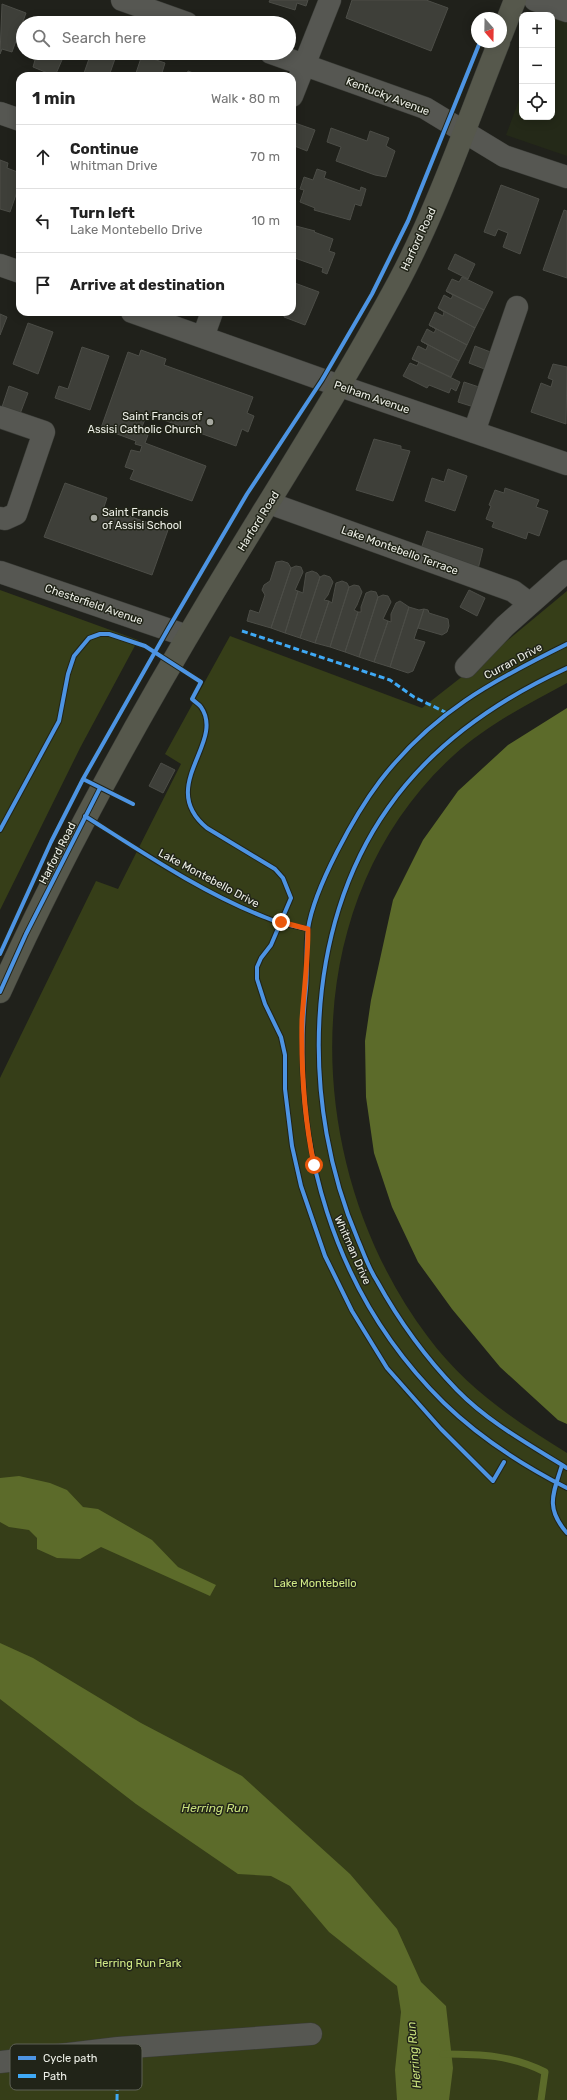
<!DOCTYPE html>
<meta charset="utf-8">
<style>
:root{--surface:#fff;--page:#f6f6f6;--text:#222;--muted:#767676;--line:#e0e0e0}
body{margin:0;font-family:Rubik,sans-serif;background:var(--page);color:var(--text)}
.controls{position:absolute;right:12px;top:12px;display:grid;overflow:hidden;border-radius:8px;box-shadow:0 2px 10px #0003}
.controls button{width:36px;height:36px;display:grid;place-items:center;padding:0;border:0;border-bottom:1px solid var(--line);background:var(--surface);color:var(--text);font:20px sans-serif}
.compass{position:absolute;left:471px;top:12px;width:36px;height:36px;border-radius:50%;background:var(--surface);box-shadow:0 2px 10px #0003;rotate:160deg}
.stop{position:absolute;width:12px;height:12px;margin:-9px;border:3px solid #ea580c;border-radius:50%;background:#fff}
.stop.end{background:#ea580c;border-color:#fff;box-shadow:0 1px 4px #0008}
.list{margin:0;padding:0;list-style:none}
h2{display:flex;justify-content:space-between;align-items:center;height:52px;margin:0;padding:0 16px;font-size:17px}
h2 small{font-size:13px;font-weight:400;color:var(--muted)}
.list li{display:grid;grid-template-columns:26px 1fr auto;gap:12px;align-items:center;box-sizing:border-box;height:64px;padding:0 16px;border-top:1px solid var(--line)}
.list b{display:block;font-size:15px;white-space:nowrap}
.list p{margin:0;font-size:13px;white-space:nowrap;color:var(--muted)}
.list em{font-size:13px;font-style:normal;color:var(--muted)}
.icon{flex:none;width:22px;height:22px;fill:none;stroke:currentColor;stroke-width:2;stroke-linecap:round;stroke-linejoin:round}
.map{position:relative;flex:none;width:567px;height:2100px;overflow:hidden}
.search{position:absolute;background:var(--surface);box-shadow:0 2px 10px #0003;left:16px;top:16px;width:280px;height:44px;display:flex;align-items:center;gap:10px;box-sizing:border-box;padding:0 14px;border-radius:22px;color:var(--muted);font-size:15px}
.panel{position:absolute;background:var(--surface);box-shadow:0 2px 10px #0003;left:16px;top:72px;width:280px;height:244px;border-radius:12px}
.map>svg:first-child{display:block}
.built{fill:#242918}
.green{fill:#363e18}
.water{fill:#5c6b2a}
.lines{fill:none;stroke-linecap:round;stroke-linejoin:round}
.stream{stroke:#5c6b2a;stroke-width:7}
.building{fill:#3e3f39;stroke:#4c4d47}
.minor-casing{stroke:#3a3c37;stroke-width:23}
.major-casing{stroke:#3a3c37;stroke-width:23}
.minor{stroke:#565752;stroke-width:22}
.major{stroke:#56584c;stroke-width:22}
.quiet{stroke:#3fa9f5;stroke-width:3;stroke-dasharray:6 3;stroke-linecap:butt}
.cycleway-casing{stroke:#212418;stroke-width:6}
.cycleway{stroke:#4d94e3;stroke-width:4}
.route{stroke:#ea580c;stroke-width:5}
.poi-dot{fill:#a6a8a0;stroke:#212418;stroke-width:1.5}
.labels{text-anchor:middle;stroke-width:3;stroke-linejoin:round;paint-order:stroke}
.street-label{font-size:11px;fill:#eef0e8;stroke:#212418}
.poi-label{font-size:11px;fill:#eef0e8;stroke:#212418;text-anchor:end}
.park-label{font-size:11px;fill:#d1ea86;stroke:#212418}
.water-label{font-size:12px;font-style:italic;fill:#c8e07d;stroke:#212418}
.key{fill:#212418;stroke:#5e6156;stroke-width:1}
.key-label{font-size:11px;fill:#eef0e8}
</style>
<div class="map">
<svg width="567" height="2100" viewBox="0 0 567 2100">
<rect width="100%" height="100%" fill="#20211b"/>
<path class="built" d="M 567,0 L 567,156 L 506,135 L 522,92 L 522,117 L 552,117 L 552,15 Z"/>
<path class="green" d="M 0,590 L 138,640 L 80,748 L 0,910 Z
M 567,591 L 567,683 C 528,704 487,725 454,755 C 291,903 301,1169 428,1337 C 465,1387 515,1421 567,1453 L 567,2100 L 0,2100 L 0,1078 L 96,881 L 118,889 L 181,764 L 165,754 L 230,636 L 422,708 L 496,650 Z"/>
<path class="water" d="M 567,708 L 567,1424 L 558,1420 L 500,1367 L 452,1309 L 418,1262 L 392,1207 L 374,1153 L 366,1097 L 365,1041 L 371,1000 L 393,900 L 423,840 L 458,791 L 508,745 Z
M 19,1476 L 50,1483 L 67,1490 L 83,1507 L 98,1509 L 152,1540 L 178,1567 L 216,1585 L 210,1596 L 101,1547 L 80,1559 L 57,1558 L 37,1549 L 37,1538 L 29,1530 L 9,1527 L 0,1522 L 0,1478 Z
M 0,1643 L 33,1658 L 141,1723 L 242,1776 L 350,1874 L 397,1929 L 421,1982 L 446,2006 L 453,2068 L 449,2100 L 397,2100 L 395,2070 L 401,2012 L 397,1986 L 329,1932 L 290,1886 L 271,1876 L 238,1874 L 136,1804 L 0,1699 Z"/>
<g class="lines">
<path class="stream" d="M 443,2054 C 481,2054 511,2055 545,2072 L 541,2100"/>
</g>
<path class="building" d="M 270,0 L 308,0 L 306,6 L 297,3 L 295,10 L 269,2 Z
M 352,0 L 426,0 L 448,8 L 431,51 L 346,18 Z
M 2,4 L 26,13 L 12,52 L 2,49 L 0,54 Z
M 37,53 L 65,53 L 55,76 L 33,67 Z
M 91,53 L 117,53 L 109,76 L 83,76 Z
M 142,55 L 165,63 L 161,76 L 135,76 Z
M 188,71 L 201,76 L 186,76 Z
M 292,122 L 315,130 L 307,151 L 292,145 Z
M 331,128 L 367,141 L 370,131 L 389,138 L 386,146 L 395,151 L 386,177 L 375,175 L 336,161 L 341,147 L 327,142 Z
M 0,160 L 8,163 L 7,168 L 20,173 L 20,183 L 10,212 L 0,209 Z
M 317,169 L 326,172 L 324,178 L 360,191 L 361,187 L 366,189 L 361,206 L 355,204 L 350,220 L 314,210 L 315,208 L 300,202 L 304,190 L 300,189 L 304,177 L 313,180 Z
M 501,185 L 539,199 L 520,254 L 503,247 L 508,233 L 498,229 L 495,236 L 484,232 Z
M 564,210 L 567,211 L 567,278 L 543,270 Z
M 292,225 L 315,231 L 314,232 L 333,239 L 329,251 L 335,253 L 327,274 L 322,272 L 323,268 L 292,257 Z
M 455,254 L 475,264 L 468,279 L 448,269 Z
M 462,277 L 493,292 L 484,310 L 446,291 L 452,279 L 459,282 Z
M 292,282 L 319,292 L 305,325 L 284,317 L 286,312 L 292,312 Z
M 446,291 L 484,310 L 475,328 L 438,308 L 444,295 L 451,299 L 453,295 Z
M 438,308 L 475,328 L 467,345 L 429,325 L 435,312 L 443,316 L 444,312 Z
M 0,314 L 7,317 L 0,335 Z
M 28,323 L 53,332 L 38,374 L 13,364 Z
M 429,325 L 467,345 L 459,361 L 421,341 L 427,329 L 434,333 L 436,329 Z
M 421,341 L 459,361 L 451,377 L 412,359 L 418,346 L 426,350 L 428,345 Z
M 475,346 L 493,353 L 487,370 L 469,363 Z
M 82,347 L 109,356 L 90,410 L 55,398 L 59,386 L 68,389 Z
M 141,350 L 166,359 L 164,365 L 253,397 L 247,413 L 254,416 L 248,432 L 242,429 L 236,446 L 147,414 L 140,432 L 148,435 L 145,443 L 206,466 L 192,501 L 130,479 L 134,470 L 125,467 L 131,450 L 140,452 L 142,446 L 135,444 L 136,441 L 101,428 L 128,352 L 139,356 Z
M 412,359 L 460,382 L 456,391 L 451,388 L 449,393 L 429,385 L 427,388 L 403,376 L 410,363 L 417,366 L 419,362 Z
M 553,364 L 567,367 L 566,424 L 531,412 L 541,383 L 551,387 L 553,380 L 548,378 Z
M 464,382 L 482,388 L 477,408 L 458,402 Z
M 9,386 L 28,393 L 20,414 L 2,407 Z
M 374,439 L 401,446 L 401,449 L 410,451 L 393,501 L 356,490 Z
M 448,469 L 467,476 L 455,511 L 425,501 L 432,478 L 444,482 Z
M 65,483 L 107,498 L 104,507 L 168,530 L 152,575 L 44,537 Z
M 505,488 L 539,500 L 536,507 L 548,511 L 539,536 L 528,532 L 526,539 L 492,527 L 494,522 L 486,519 L 491,506 L 489,505 L 495,490 L 504,493 Z
M 427,531 L 483,549 L 478,569 L 421,549 Z
M 282,561 L 288,563 L 291,568 L 271,628 L 247,621 L 250,610 L 259,613 L 265,595 L 262,590 L 264,585 L 270,581 L 276,562 Z
M 296,566 L 301,567 L 303,572 L 295,590 L 298,591 L 285,633 L 271,628 L 291,568 Z
M 312,571 L 317,573 L 320,577 L 300,638 L 285,633 L 298,591 L 303,593 L 306,573 Z
M 324,575 L 330,577 L 333,582 L 328,595 L 324,600 L 329,601 L 315,643 L 300,638 L 320,577 Z
M 342,581 L 347,583 L 349,587 L 330,647 L 315,643 L 329,601 L 332,603 L 336,583 Z
M 354,585 L 359,586 L 362,592 L 357,605 L 354,610 L 358,612 L 345,652 L 330,647 L 349,587 Z
M 469,590 L 485,598 L 477,616 L 460,607 Z
M 371,591 L 376,592 L 378,597 L 359,657 L 345,652 L 358,612 L 361,612 L 361,607 L 366,593 Z
M 383,595 L 388,596 L 391,602 L 383,619 L 388,621 L 374,662 L 359,657 L 378,597 Z
M 400,601 L 409,607 L 390,667 L 374,662 L 388,621 L 391,622 L 391,614 L 396,603 Z
M 409,607 L 419,610 L 424,609 L 414,639 L 425,642 L 413,671 L 408,673 L 390,667 Z
M 424,609 L 428,610 L 429,613 L 448,619 L 449,626 L 447,632 L 442,635 L 418,628 Z
M 161,763 L 175,770 L 163,793 L 149,786 Z"/>
<g class="lines">
<g class="minor-casing">
<path id="minor" d="M 122,0 L 187,23
M 535,0 L 567,11
M 271,53 L 425,108 L 504,156 L 567,177
M 292,96 L 330,0
M 0,113 L 20,120
M 0,265 L 20,272
M 132,312 L 340,386 L 567,464
M 203,337 L 212,312
M 0,417 L 44,432 L 16,514 L 5,519 L 0,518
M 474,432 L 517,307
M 269,503 L 513,591 L 529,603
M 0,572 L 187,636
M 466,667 L 505,626 L 567,571
M 0,2062 L 118,2048 L 311,2034"/>
</g>
<g class="major-casing">
<path id="major" d="M 501,36 L 515,0
M 0,992 C 62,855 134,725 211,597 C 274,492 341,389 399,281 C 439,205 467,122 499,42"/>
</g>
<use href="#minor" class="minor"/>
<use href="#major" class="major"/>
<path class="quiet" d="M 242,631 L 390,680 L 414,697 L 447,713
M 117,2100 L 118,2048"/>
<g class="cycleway-casing">
<path id="cycleway" d="M 567,644 C 492,681 432,713 380,781 C 355,814 314,888 308,929 C 305,948 308,969 306,988 C 289,1141 333,1294 444,1403 C 479,1437 524,1466 567,1488
M 567,668 C 497,700 432,745 388,808 C 302,930 301,1107 358,1240 C 364,1254 369,1269 377,1281 C 399,1321 426,1358 457,1390 C 488,1422 530,1445 567,1468
M 133,804 L 83,779 L 168,629 L 247,494 L 322,380 L 372,294 L 408,221 L 480,42
M 85,816 C 142,852 204,894 267,918 C 280,924 295,926 308,929
M 0,830 L 59,721 L 68,674 L 74,656 L 89,638 L 100,634 L 109,634 L 145,646 L 201,682 L 192,699 C 195,702 199,704 201,707 C 226,743 156,786 207,828 L 275,869 L 283,878 L 291,898 L 271,945 L 261,958 L 257,967 L 257,979 L 265,1004 L 281,1037 L 285,1055 L 285,1089 L 292,1146 L 301,1186 L 325,1256 L 352,1311 L 387,1368 L 441,1429 L 493,1481 L 504,1462
M 0,954 L 51,842 L 83,779
M 0,992 L 26,934 L 100,788
M 562,1465 C 553,1494 545,1508 567,1533"/>
</g>
<use href="#cycleway" class="cycleway"/>
</g>
<g class="lines">
<path class="route" d="M 281,922 L 308,929 C 308,960 304,990 302,1020 C 301,1069 304,1117 314,1165"/>
</g>
<g class="poi-dot">
<circle cx="210" cy="422" r="4"/>
<circle cx="94" cy="518" r="4"/>
</g>
<g class="labels">
<g class="street-label">
<text transform="translate(388 96) rotate(21)" y="4">Kentucky Avenue</text>
<text transform="translate(418 239) rotate(-65)" y="4">Harford Road</text>
<text transform="translate(372 397) rotate(19)" y="4">Pelham Avenue</text>
<text transform="translate(258 521) rotate(-58)" y="4">Harford Road</text>
<text transform="translate(400 550) rotate(20)" y="4">Lake Montebello Terrace</text>
<text transform="translate(94 604) rotate(19)" y="4">Chesterfield Avenue</text>
<text transform="translate(513 661) rotate(-28)" y="4">Curran Drive</text>
<text transform="translate(57 853) rotate(-63)" y="4">Harford Road</text>
<text transform="translate(209 878) rotate(28)" y="4">Lake Montebello Drive</text>
<text transform="translate(353 1250) rotate(66)" y="4">Whitman Drive</text>
</g>
<g class="poi-label">
<text x="202" y="420">Saint Francis of<tspan x="202" dy="13">Assisi Catholic Church</tspan></text>
<text x="102" y="516" text-anchor="start">Saint Francis<tspan x="102" dy="13">of Assisi School</tspan></text>
</g>
<g class="park-label">
<text x="315" y="1587">Lake Montebello</text>
<text x="138" y="1967">Herring Run Park</text>
</g>
<g class="water-label">
<text x="215" y="1812">Herring Run</text>
<text transform="translate(414 2055) rotate(-95)" y="4">Herring Run</text>
</g>
</g>
<rect x="10" y="2044" width="132" height="46" rx="6" class="key"/>
<rect x="18" y="2056" width="18" height="4" fill="#4d94e3"/>
<rect x="18" y="2074" width="18" height="4" fill="#3fa9f5"/>
<g class="key-label">
<text x="43" y="2062">Cycle path</text>
<text x="43" y="2080">Path</text>
</g>
</svg>
<div class="controls">
<button>+</button>
<button>−</button>
<button><svg class="icon" aria-label="locate" viewBox="0 0 24 24"><circle cx="12" cy="12" r="6"/><path d="M12 2v4M12 18v4M2 12h4M18 12h4"/></svg></button>
</div>
<svg class="compass" viewBox="-18 -18 36 36"><path d="M0-13l5 13h-10z" fill="#e53935"/><path d="M0 13l5-13h-10z" fill="#767676"/></svg>
<div class="stop" style="left:314px;top:1165px"></div>
<div class="stop end" style="left:281px;top:922px"></div>
<div class="search"><svg class="icon" aria-label="search" viewBox="0 0 24 24"><circle cx="10" cy="10" r="6"/><path d="M15 15l6 6"/></svg>Search here</div>
<section class="panel">
<h2>1 min<small>Walk · 80 m</small></h2>
<ul class="list">
<li><svg class="icon" aria-label="ahead" viewBox="0 0 24 24"><path d="M12 20V5M6 11l6-6 6 6"/></svg><div><b>Continue</b><p>Whitman Drive</p></div><em>70 m</em></li>
<li><svg class="icon" aria-label="left" viewBox="0 0 24 24"><path d="M17 20v-9H6M10 6l-5 5 5 5"/></svg><div><b>Turn left</b><p>Lake Montebello Drive</p></div><em>10 m</em></li>
<li><svg class="icon" aria-label="arrive" viewBox="0 0 24 24"><path d="M6 21V4h12l-3 4 3 4H6"/></svg><div><b>Arrive at destination</b></div></li>
</ul>
</section>
</div>
